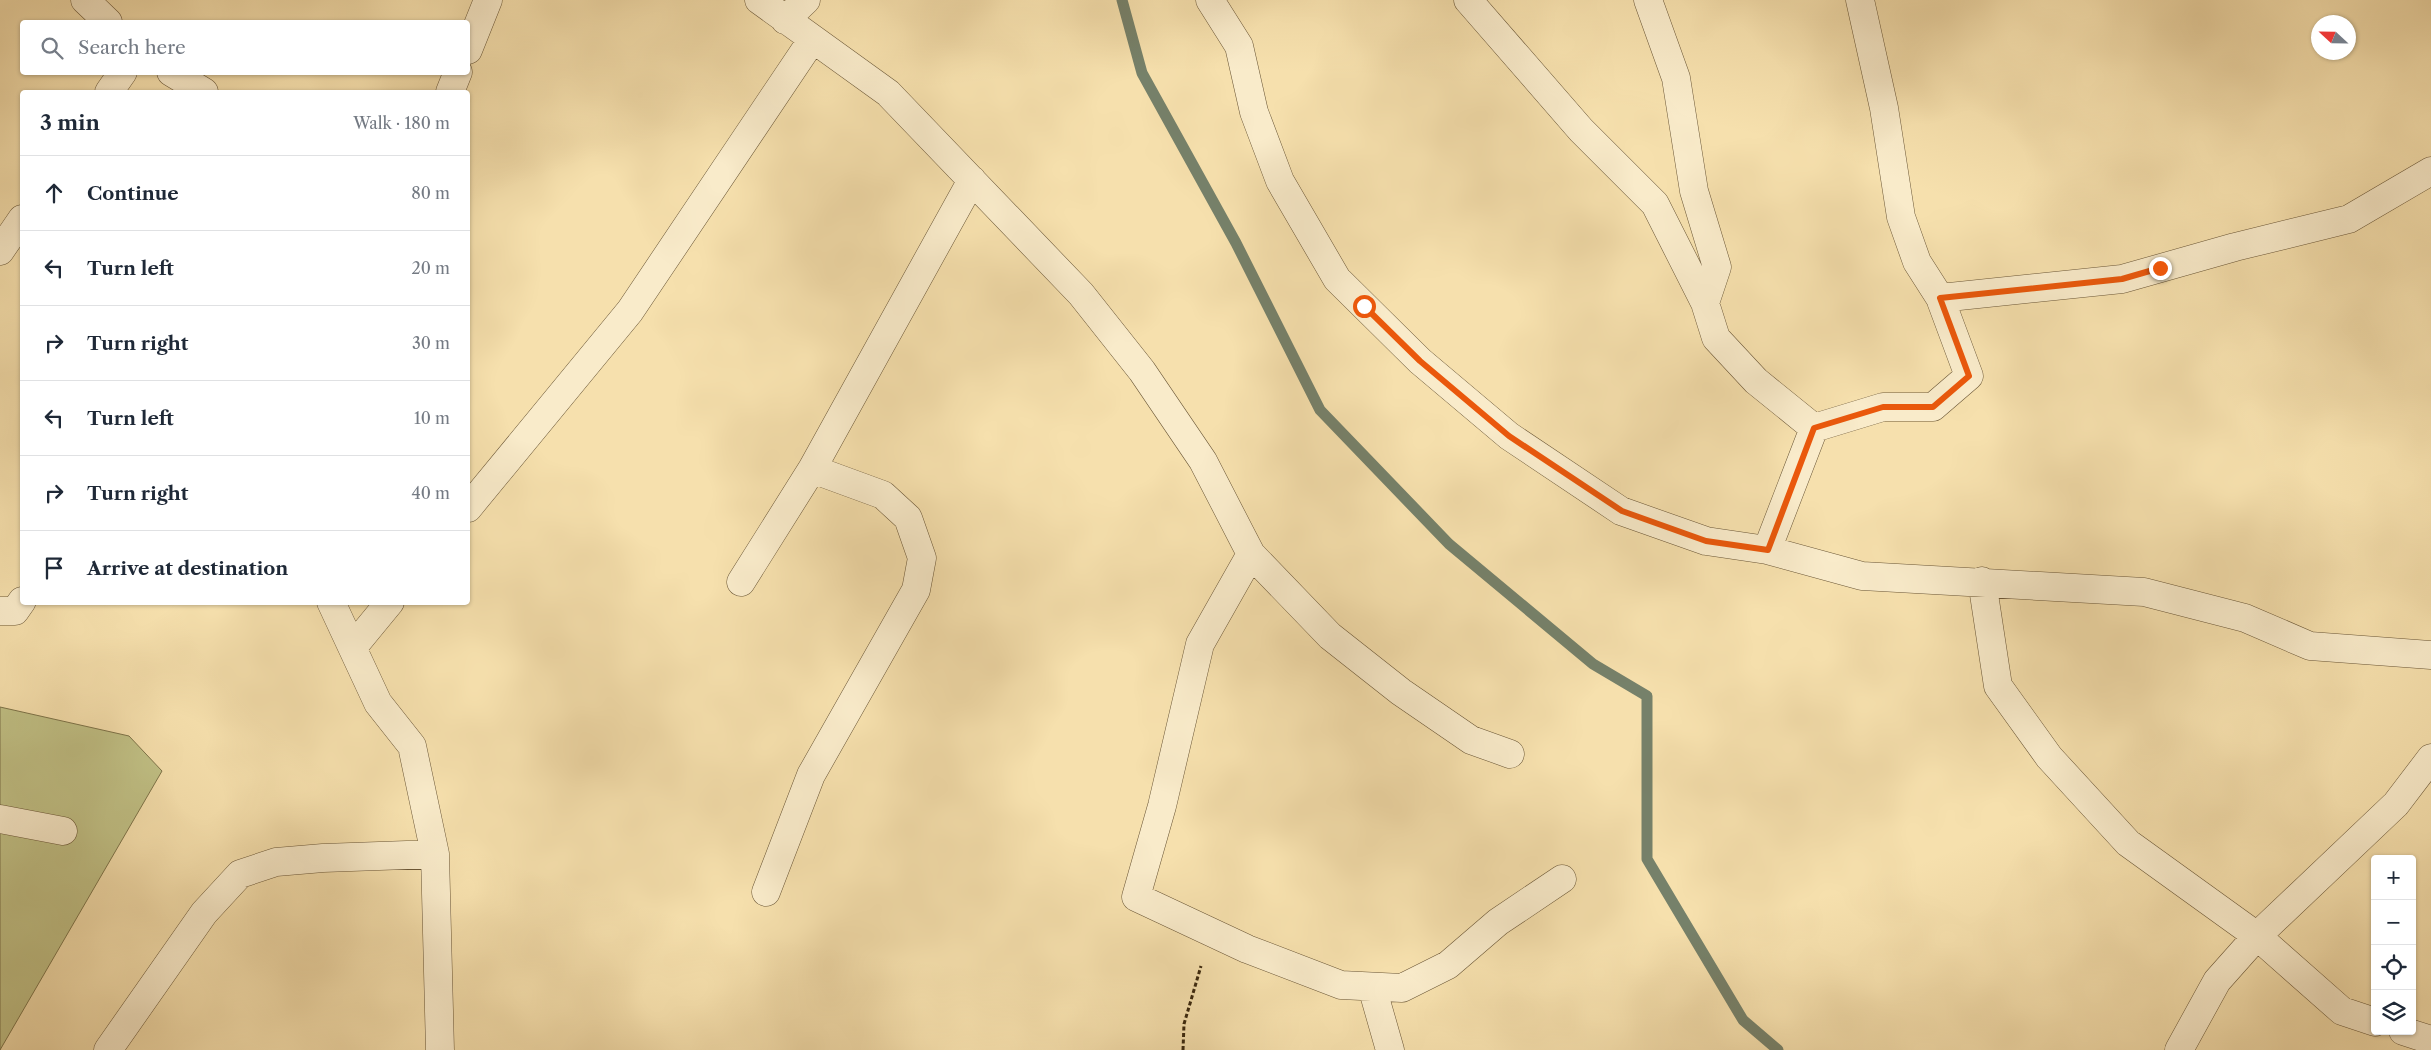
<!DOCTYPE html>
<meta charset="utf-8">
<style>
:root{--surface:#fff;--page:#f6f6f7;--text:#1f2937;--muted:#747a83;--line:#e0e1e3}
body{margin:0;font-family:"Libre Caslon Text",serif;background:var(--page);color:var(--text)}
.controls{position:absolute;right:15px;bottom:15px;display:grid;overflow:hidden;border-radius:5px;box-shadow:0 1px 4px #0004}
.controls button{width:45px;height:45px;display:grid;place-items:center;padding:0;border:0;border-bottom:1px solid var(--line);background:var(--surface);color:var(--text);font:25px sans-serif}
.compass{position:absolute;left:2311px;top:15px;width:45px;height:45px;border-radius:50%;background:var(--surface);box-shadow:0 1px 4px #0004;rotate:292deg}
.stop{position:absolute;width:15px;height:15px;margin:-11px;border:4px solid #ea580c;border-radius:50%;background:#fff}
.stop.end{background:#ea580c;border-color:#fff;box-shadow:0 1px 5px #0008}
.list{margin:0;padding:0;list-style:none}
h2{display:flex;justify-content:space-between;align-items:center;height:65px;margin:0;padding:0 20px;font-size:21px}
h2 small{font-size:16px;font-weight:400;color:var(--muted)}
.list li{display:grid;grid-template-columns:32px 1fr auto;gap:15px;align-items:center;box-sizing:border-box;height:75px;padding:0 20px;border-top:1px solid var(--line)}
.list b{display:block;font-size:19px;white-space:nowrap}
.list em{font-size:16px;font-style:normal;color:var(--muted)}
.icon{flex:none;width:28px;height:28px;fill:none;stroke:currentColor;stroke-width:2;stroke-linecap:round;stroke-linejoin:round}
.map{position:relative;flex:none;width:2431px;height:1050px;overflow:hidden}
.search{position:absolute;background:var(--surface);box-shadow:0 1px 4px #0004;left:20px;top:20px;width:450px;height:55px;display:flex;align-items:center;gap:12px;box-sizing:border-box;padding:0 18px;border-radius:5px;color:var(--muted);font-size:19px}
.panel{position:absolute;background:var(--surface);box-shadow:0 1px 4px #0004;left:20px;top:90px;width:450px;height:515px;border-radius:5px}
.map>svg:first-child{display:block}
.green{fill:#c1c186;stroke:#7e744a}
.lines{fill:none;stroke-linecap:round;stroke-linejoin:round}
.stream{stroke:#76816a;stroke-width:11}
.minor-casing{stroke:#6a5636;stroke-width:29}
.path{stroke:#3b280e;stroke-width:3;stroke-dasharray:4 2.5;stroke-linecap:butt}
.minor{stroke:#f9ebca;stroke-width:28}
.route{stroke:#ea580c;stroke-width:6}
</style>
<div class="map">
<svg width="2431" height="1050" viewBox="0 0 2431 1050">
<rect width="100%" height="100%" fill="#f6e0ad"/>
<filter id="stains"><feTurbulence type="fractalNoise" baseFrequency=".004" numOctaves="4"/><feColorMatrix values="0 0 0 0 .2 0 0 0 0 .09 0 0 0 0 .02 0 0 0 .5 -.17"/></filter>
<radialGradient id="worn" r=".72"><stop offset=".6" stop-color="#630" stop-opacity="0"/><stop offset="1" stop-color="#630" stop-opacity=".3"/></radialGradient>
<path class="green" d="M 0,707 L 129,736 L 162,771 L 0,1050 Z"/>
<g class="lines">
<path class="stream" d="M 1122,0 L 1142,73 L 1236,243 L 1320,410 L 1449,544 L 1593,664 L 1647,696 L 1647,859 L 1743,1020 L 1778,1050"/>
<g class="minor-casing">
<path id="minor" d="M 85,0 L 108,22
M 759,0 L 888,93 L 1081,294 L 1142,371 L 1203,461 L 1251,554 L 1330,636 L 1401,692 L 1471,740 L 1510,754
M 1210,0 L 1239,46 L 1254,112 L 1280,181 L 1337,279 L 1420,361 L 1509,436 L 1621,511 L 1706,541 L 1767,550 L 1862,576 L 2144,592 L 2245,618 L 2310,646 L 2431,655
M 1468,0 L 1581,130 L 1655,204 L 1705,303 L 1716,338 L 1756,381 L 1814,428 L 1767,550
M 1648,0 L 1676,78 L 1694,191 L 1717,267 L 1705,303
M 1860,0 L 1884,108 L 1901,217 L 1917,262 L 1940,298
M 785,20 L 806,0
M 468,50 L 488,0
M 171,72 L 204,92
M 109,92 L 123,72
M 450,92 L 458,72
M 0,251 L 22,219
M 1814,428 L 1883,407 L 1933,407 L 1969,376 L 1940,298 L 2122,279 L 2235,247 L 2349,219 L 2431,171
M 468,508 L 630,311 L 812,40
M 1251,554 L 1200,644 L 1162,806 L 1136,897 L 1247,949 L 1341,985 L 1402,988 L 1448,965 L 1498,922 L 1562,879
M 1982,581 L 1998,686 L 2049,757 L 2128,843 L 2257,936 L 2342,1011 L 2375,1022
M 741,582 L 812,469 L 972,180
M 331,602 L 378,703 L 412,746 L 435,854 L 440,1050
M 0,611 L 15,611 L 22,601
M 353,647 L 390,602
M 0,819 L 63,831
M 766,892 L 811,775 L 916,590 L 922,558 L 908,518 L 883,495 L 812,469
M 1372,987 L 1390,1050
M 2403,1031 L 2431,1040
M 108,1050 L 204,913 L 240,874 L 276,862 L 323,858 L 435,854
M 2179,1050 L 2217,981 L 2257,936 L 2396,804 L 2431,758"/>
</g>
<path class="path" d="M 1183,1050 L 1184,1024 L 1201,966"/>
<use href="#minor" class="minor"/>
</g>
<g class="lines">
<path class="route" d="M 1364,306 L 1420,361 L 1509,436 L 1622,511 L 1706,541 L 1768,550 L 1814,428 L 1883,407 L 1933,407 L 1969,376 L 1940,298 L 2122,279 L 2160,268"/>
</g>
<rect width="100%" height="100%" filter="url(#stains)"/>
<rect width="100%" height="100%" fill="url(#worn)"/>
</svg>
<div class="controls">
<button>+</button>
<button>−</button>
<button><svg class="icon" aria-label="locate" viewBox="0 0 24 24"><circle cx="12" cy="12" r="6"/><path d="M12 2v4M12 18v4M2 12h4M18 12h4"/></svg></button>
<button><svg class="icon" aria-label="layers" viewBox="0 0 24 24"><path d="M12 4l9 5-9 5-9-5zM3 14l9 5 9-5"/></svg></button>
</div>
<svg class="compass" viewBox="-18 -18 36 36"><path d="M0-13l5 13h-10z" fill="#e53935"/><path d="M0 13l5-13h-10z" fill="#747a83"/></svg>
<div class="stop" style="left:1364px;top:306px"></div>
<div class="stop end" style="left:2160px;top:268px"></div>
<div class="search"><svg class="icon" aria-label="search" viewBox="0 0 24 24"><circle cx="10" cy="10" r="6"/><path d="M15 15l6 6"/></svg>Search here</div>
<section class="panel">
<h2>3 min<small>Walk · 180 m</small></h2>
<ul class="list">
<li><svg class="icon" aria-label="ahead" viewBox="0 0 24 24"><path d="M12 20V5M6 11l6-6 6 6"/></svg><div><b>Continue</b></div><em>80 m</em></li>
<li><svg class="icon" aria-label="left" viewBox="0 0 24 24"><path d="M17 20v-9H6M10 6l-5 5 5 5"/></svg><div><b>Turn left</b></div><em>20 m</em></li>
<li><svg class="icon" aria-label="right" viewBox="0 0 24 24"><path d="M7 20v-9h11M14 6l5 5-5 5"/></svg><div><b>Turn right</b></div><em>30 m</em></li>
<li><svg class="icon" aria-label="left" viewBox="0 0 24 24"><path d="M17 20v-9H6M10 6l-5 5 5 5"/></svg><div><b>Turn left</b></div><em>10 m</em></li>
<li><svg class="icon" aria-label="right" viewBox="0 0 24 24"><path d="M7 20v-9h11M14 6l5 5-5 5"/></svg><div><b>Turn right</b></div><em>40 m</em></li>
<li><svg class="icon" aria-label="arrive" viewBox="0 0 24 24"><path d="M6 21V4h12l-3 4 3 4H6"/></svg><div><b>Arrive at destination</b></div></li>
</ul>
</section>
</div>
